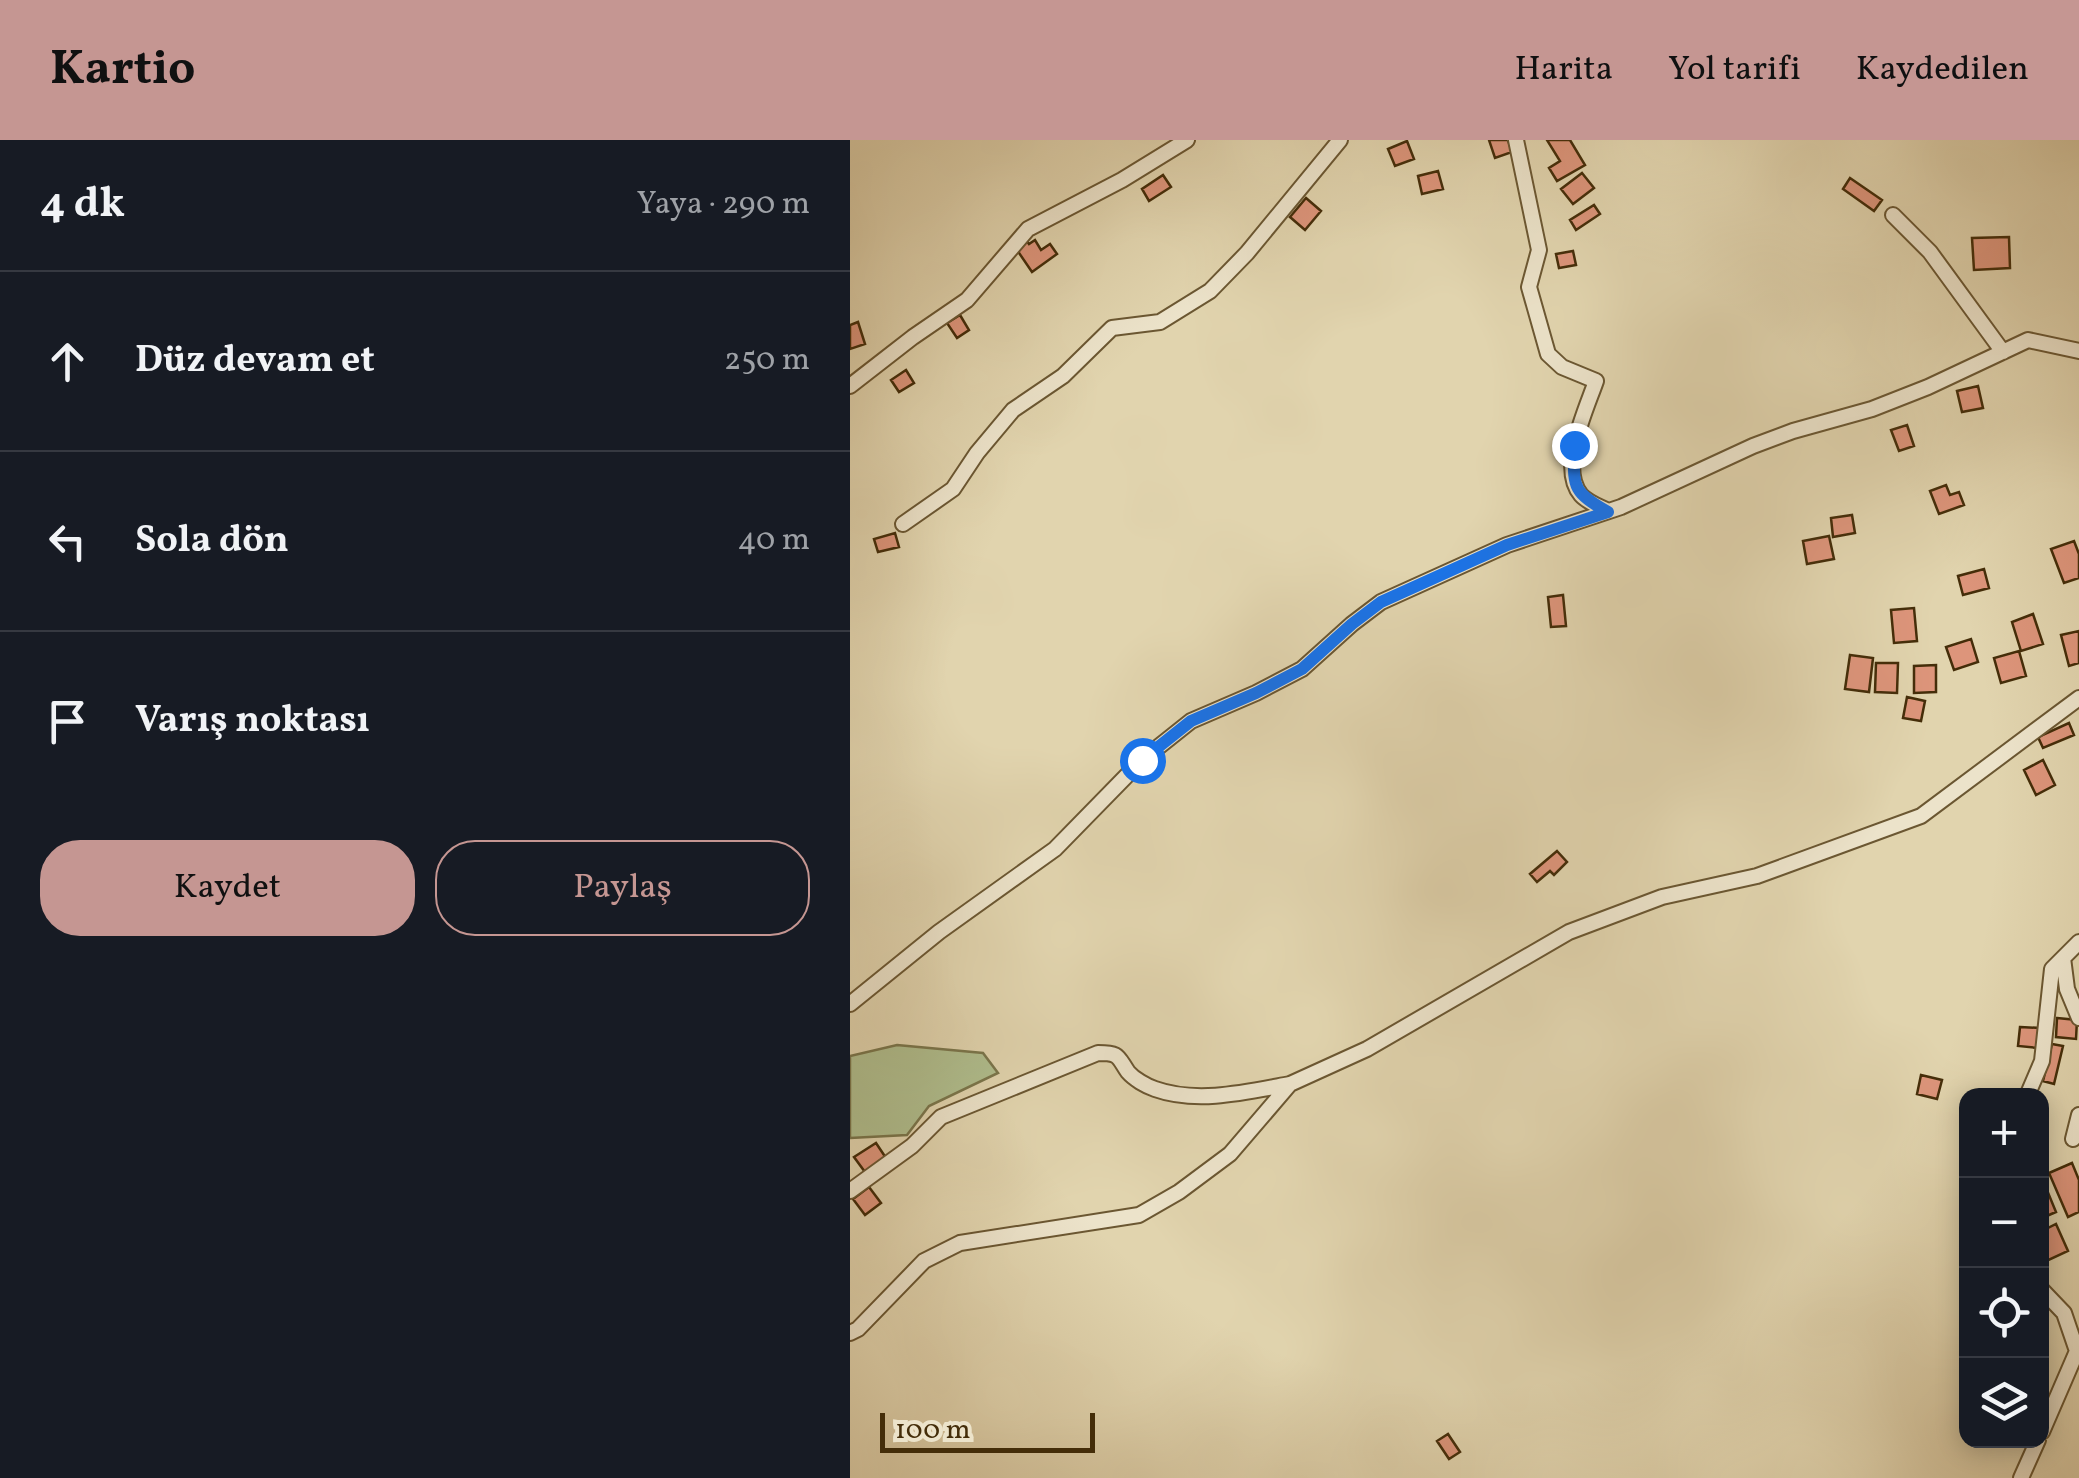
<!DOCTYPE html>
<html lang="tr">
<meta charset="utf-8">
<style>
:root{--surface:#171b24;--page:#20242c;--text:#f1f3f6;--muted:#9ea1a6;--line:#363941;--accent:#c59692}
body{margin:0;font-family:Vollkorn,serif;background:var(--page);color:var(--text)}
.controls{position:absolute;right:30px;bottom:30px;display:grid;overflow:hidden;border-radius:20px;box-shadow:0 5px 25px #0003}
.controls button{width:90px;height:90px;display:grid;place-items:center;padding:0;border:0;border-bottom:2px solid var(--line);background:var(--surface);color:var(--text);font:50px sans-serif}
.scale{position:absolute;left:30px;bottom:25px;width:215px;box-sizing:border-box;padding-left:10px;border:5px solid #442d09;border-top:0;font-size:28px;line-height:35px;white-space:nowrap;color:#442d09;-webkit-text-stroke:8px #ece3ca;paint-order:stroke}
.stop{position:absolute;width:30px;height:30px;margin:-22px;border:8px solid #1a73e8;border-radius:50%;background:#fff}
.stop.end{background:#1a73e8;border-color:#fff;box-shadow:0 2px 10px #0008}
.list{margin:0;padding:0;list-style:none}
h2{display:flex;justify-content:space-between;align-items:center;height:130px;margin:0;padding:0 40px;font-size:42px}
h2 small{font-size:32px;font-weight:400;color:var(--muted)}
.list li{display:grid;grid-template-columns:65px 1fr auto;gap:30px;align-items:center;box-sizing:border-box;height:180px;padding:0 40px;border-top:2px solid var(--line)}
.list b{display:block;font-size:38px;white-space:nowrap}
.list em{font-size:32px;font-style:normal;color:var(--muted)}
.actions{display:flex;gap:20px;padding:30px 40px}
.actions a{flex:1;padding:22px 0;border:2px solid var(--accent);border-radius:40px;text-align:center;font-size:35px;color:var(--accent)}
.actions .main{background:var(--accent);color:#111}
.icon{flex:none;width:55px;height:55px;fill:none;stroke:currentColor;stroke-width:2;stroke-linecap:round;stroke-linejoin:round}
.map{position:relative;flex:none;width:1229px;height:1338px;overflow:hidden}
header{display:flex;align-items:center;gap:60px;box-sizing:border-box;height:140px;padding:0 50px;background:var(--accent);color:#111}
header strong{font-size:48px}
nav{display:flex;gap:55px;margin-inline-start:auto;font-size:35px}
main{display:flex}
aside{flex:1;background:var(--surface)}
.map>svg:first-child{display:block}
.green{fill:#afbd8d;stroke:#7a754b;stroke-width:2.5}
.building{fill:#dd957b;stroke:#442d09;stroke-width:2.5}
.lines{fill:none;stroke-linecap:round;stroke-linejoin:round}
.street-casing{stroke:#6b5732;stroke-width:18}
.street{stroke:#ece3ca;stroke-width:14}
.route{stroke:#1a73e8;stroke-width:12}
</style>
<header>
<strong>Kartio</strong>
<nav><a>Harita</a><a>Yol tarifi</a><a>Kaydedilen</a></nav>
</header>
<main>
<aside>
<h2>4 dk<small>Yaya · 290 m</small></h2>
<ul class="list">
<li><svg class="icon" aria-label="ahead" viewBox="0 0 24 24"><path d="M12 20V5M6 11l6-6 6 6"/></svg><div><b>Düz devam et</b></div><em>250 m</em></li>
<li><svg class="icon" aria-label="left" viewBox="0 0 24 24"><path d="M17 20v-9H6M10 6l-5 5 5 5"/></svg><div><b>Sola dön</b></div><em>40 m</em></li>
<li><svg class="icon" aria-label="arrive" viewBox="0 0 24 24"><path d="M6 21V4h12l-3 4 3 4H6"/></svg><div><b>Varış noktası</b></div></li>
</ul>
<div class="actions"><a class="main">Kaydet</a><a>Paylaş</a></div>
</aside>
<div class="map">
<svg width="1229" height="1338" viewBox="0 0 1229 1338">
<rect width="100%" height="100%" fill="#e1d4ae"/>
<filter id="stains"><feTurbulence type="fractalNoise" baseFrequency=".002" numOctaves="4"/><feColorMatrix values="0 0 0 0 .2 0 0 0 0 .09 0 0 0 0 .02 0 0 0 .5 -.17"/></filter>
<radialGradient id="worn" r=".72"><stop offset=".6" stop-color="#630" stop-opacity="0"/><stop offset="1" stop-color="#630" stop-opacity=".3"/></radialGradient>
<path class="green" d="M 47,905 L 133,913 L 148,933 L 79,966 L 57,995 L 0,998 L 0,916 Z"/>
<path class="building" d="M 639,0 L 658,0 L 662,12 L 645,18 Z
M 697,0 L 720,0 L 735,25 L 707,41 L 699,28 L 710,21 Z
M 557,1 L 564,19 L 545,26 L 538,9 Z
M 588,31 L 593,49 L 572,54 L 568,36 Z
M 732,33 L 744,48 L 723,64 L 711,49 Z
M 313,35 L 321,47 L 299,61 L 292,49 Z
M 1000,38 L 1032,60 L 1024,71 L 993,49 Z
M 456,58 L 471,71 L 455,90 L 440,77 Z
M 744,65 L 750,74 L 726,90 L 720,80 Z
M 1159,97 L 1160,128 L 1124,130 L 1122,98 Z
M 176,100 L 179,104 L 185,100 L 191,110 L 200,104 L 207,114 L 182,132 L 165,107 Z
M 723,111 L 726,125 L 709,128 L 706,114 Z
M 110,175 L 119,190 L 107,198 L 97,183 Z
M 8,182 L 15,204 L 0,209 L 0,185 Z
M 56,230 L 64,243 L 49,252 L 41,240 Z
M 1128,246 L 1133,268 L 1112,272 L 1107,251 Z
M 1057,285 L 1064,306 L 1049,311 L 1041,290 Z
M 1096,345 L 1100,355 L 1109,352 L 1114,365 L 1089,374 L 1080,351 Z
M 1002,375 L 1005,393 L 983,397 L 981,378 Z
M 45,393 L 49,407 L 28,412 L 24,399 Z
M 979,396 L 984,419 L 957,424 L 953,401 Z
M 1224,401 L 1229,414 L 1229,438 L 1214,443 L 1201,409 Z
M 1134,429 L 1139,448 L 1113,455 L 1108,436 Z
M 713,455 L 716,486 L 701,487 L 698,457 Z
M 1064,468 L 1067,501 L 1044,503 L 1041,470 Z
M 1183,474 L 1193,504 L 1171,511 L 1162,482 Z
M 1229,491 L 1229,523 L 1219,526 L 1211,495 Z
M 1121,499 L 1128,522 L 1104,530 L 1096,507 Z
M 1169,511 L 1176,536 L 1151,543 L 1144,518 Z
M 1000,515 L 1023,518 L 1019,552 L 995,549 Z
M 1026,523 L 1048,523 L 1047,553 L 1025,552 Z
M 1086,525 L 1086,552 L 1064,553 L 1064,526 Z
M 1057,557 L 1075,561 L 1071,581 L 1053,578 Z
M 1219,583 L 1224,595 L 1193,608 L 1188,597 Z
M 1193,620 L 1205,645 L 1186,655 L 1174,630 Z
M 707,711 L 717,722 L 704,735 L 700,731 L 687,742 L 680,734 Z
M 1207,878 L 1227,880 L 1226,899 L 1206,897 Z
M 1170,887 L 1190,888 L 1188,908 L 1168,906 Z
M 1202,904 L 1213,906 L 1204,944 L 1193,941 Z
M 1071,935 L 1092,940 L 1087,959 L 1067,954 Z
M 26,1003 L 36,1018 L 15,1032 L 4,1017 Z
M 1222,1023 L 1229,1040 L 1229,1072 L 1218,1077 L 1199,1033 Z
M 1192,1038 L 1206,1072 L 1192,1078 Z
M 19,1047 L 31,1063 L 15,1075 L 3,1059 Z
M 1206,1084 L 1218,1111 L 1192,1123 L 1192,1091 Z
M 598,1294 L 610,1312 L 599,1319 L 587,1301 Z"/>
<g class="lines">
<g class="street-casing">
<path id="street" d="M 666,0 L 689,110 L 679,147 L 698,214 L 712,227 L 746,241 C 736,270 708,328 731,355 C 737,362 750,367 758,371
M 1043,75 L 1080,112 L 1153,212
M 0,246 L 63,197 L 117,160 L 178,89 L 272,40 L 337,0
M 53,384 L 103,349 L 127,313 L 163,270 L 213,236 L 262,188 L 310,182 L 360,151 L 397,113 L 490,0
M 1213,818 L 1217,849 L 1229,878
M 0,864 L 89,792 L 205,709 L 292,620 L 341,581 L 406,553 L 452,529 L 502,484 L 531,462 L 657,405 L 771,367 L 903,306 L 943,291 L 1022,269 L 1078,247 L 1178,200 L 1229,211
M 1177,956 L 1192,921 L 1202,829 L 1229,802
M 1223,999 L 1229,975
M 0,1051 L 62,1006 L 91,977 L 248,913 C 270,913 267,916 278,932 C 284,939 296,946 305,949 C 347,964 397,952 440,944
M 1192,1150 L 1214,1173 L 1227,1211 L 1192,1292
M 0,1193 L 8,1189 L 74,1121 L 110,1103 L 289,1075 L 329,1052 L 380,1014 L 440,944 L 517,909 L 719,792 L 812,757 L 907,736 L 1071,676 L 1229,558
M 1171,1338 L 1188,1300"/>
</g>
<use href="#street" class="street"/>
</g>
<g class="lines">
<path class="route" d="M 292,620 L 341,581 L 406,553 L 452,529 L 502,484 L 531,462 L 657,405 L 758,372 C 720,351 724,346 724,305"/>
</g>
<rect width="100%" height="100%" filter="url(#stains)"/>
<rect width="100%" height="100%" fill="url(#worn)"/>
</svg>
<div class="controls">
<button>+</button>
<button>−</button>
<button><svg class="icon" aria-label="locate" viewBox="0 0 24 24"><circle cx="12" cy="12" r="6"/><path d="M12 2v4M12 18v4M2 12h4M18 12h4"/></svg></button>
<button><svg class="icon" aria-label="layers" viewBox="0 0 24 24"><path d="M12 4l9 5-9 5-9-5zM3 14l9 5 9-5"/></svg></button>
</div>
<div class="scale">100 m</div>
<div class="stop" style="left:292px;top:620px"></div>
<div class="stop end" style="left:724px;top:305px"></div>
</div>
</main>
